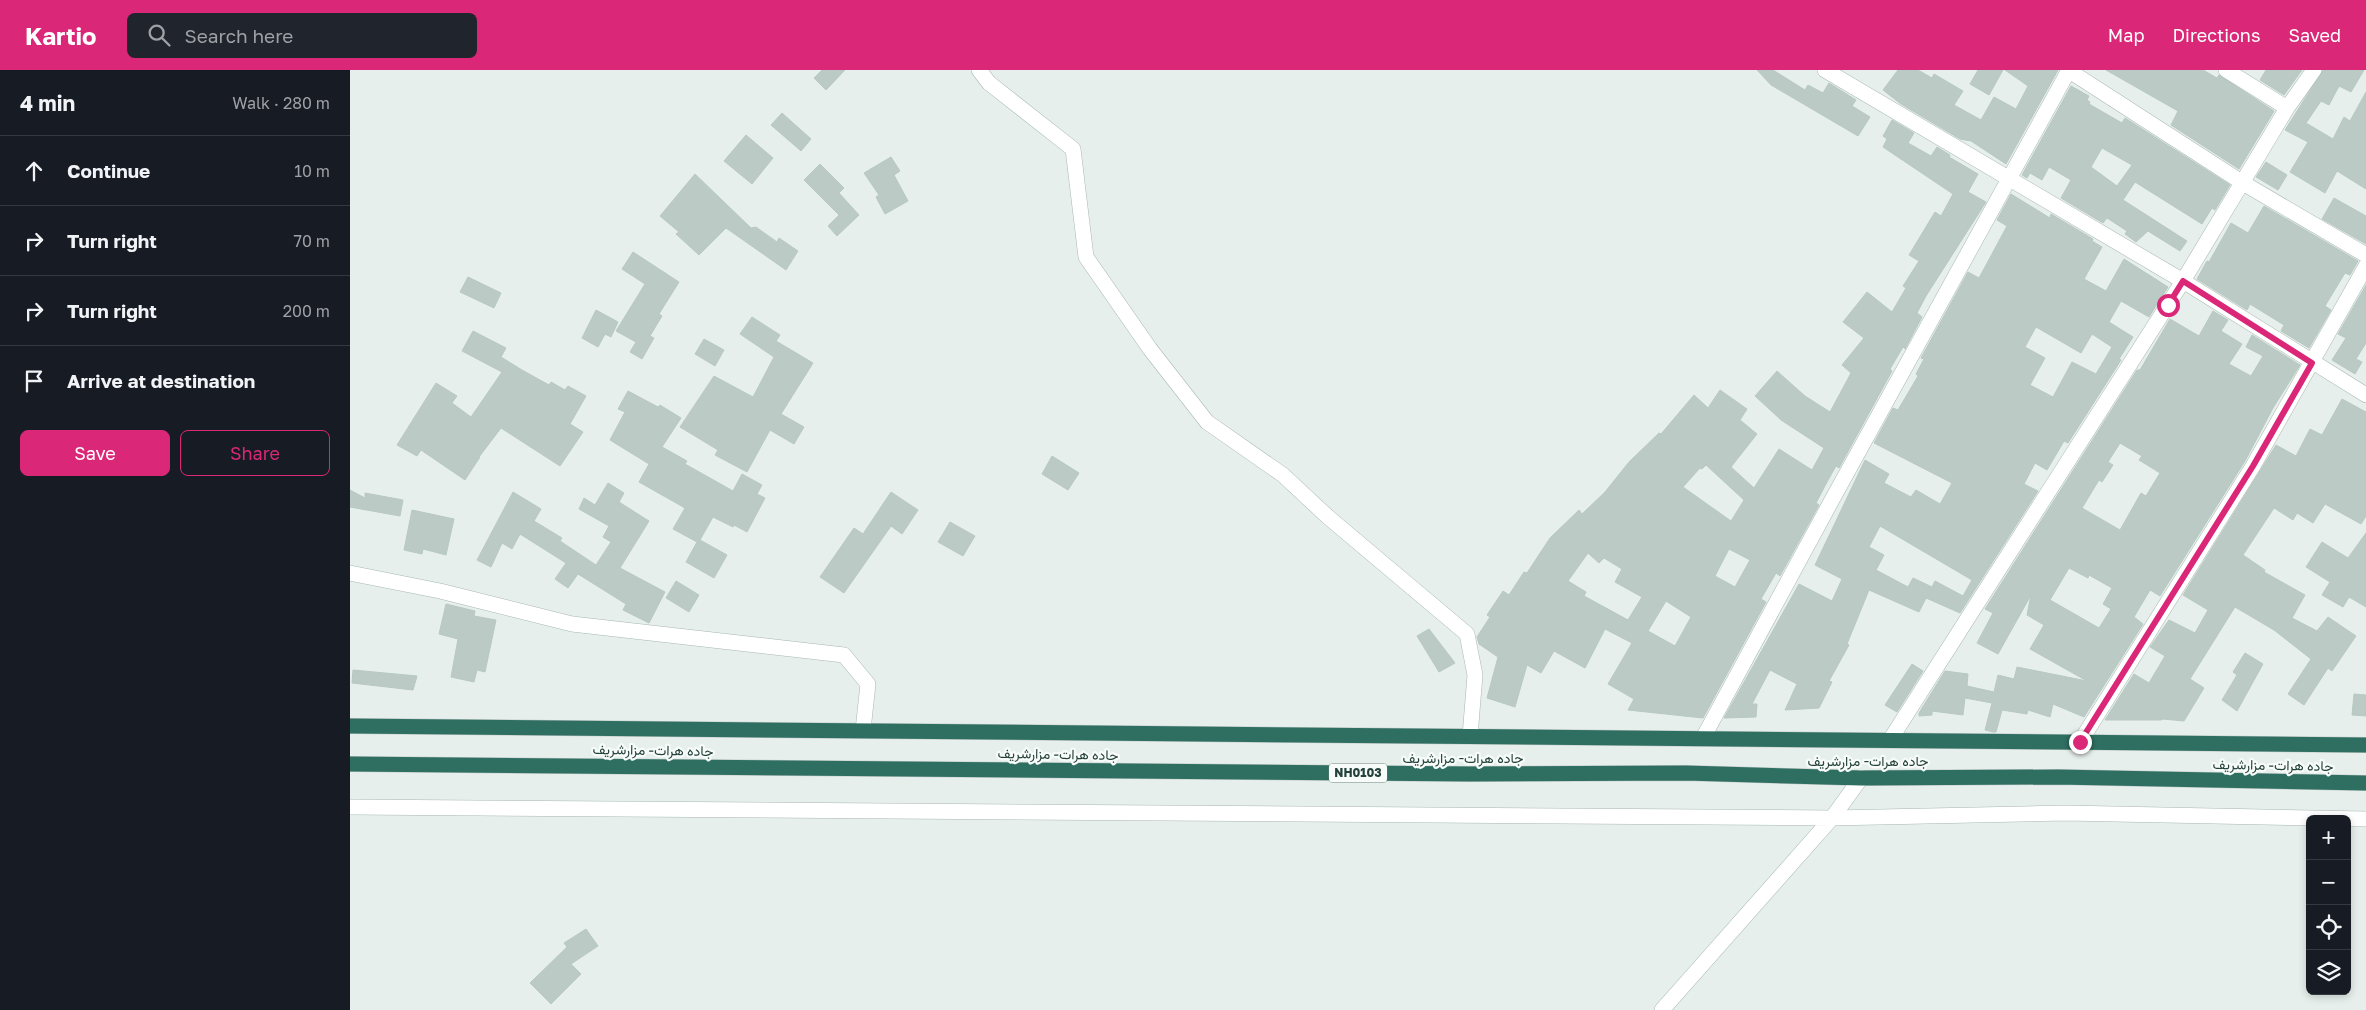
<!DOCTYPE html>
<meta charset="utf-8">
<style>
:root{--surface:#171b24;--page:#20242c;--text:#f1f3f6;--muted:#9ea1a6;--line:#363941;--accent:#db2777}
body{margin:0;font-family:"Golos Text",Vazirmatn,sans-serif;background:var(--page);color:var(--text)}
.controls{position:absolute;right:15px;bottom:15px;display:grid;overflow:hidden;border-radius:8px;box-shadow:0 2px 8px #0003}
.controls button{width:45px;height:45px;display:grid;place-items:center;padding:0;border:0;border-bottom:1px solid var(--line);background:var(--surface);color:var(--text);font:25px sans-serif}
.stop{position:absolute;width:15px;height:15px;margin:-11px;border:4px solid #db2777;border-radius:50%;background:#fff}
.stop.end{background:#db2777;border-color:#fff;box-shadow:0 1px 5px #0008}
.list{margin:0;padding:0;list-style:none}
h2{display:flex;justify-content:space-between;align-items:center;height:65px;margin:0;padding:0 20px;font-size:21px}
h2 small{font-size:16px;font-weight:400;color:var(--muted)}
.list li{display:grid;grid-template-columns:32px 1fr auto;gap:15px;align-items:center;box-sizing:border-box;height:70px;padding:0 20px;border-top:1px solid var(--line)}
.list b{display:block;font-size:19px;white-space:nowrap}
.list em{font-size:16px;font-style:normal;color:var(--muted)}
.actions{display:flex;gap:10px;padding:15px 20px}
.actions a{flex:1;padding:11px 0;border:1px solid var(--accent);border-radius:8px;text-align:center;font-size:18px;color:var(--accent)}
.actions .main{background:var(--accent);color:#fff}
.icon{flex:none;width:28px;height:28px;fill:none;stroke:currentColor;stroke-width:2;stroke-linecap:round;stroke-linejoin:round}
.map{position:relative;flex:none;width:2016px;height:940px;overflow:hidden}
header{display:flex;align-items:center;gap:30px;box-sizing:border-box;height:70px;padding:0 25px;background:var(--accent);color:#fff}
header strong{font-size:24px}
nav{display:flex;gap:28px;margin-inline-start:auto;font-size:18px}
.search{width:350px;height:45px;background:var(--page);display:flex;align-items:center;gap:12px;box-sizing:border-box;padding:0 18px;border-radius:8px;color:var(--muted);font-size:19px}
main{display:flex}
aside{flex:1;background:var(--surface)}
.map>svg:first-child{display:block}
.building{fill:#bbcac4;stroke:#b8c9c2;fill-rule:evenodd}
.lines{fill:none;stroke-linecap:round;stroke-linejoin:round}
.minor-casing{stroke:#a8b8b2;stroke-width:16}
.highway-casing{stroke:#c2cac8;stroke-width:16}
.minor{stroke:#fff;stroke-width:15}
.highway{stroke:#2f6f62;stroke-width:15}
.route{stroke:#db2777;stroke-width:6}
.labels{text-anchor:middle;stroke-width:4.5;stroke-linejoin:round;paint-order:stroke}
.shield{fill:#f7fbf9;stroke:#637a73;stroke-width:1}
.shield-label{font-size:12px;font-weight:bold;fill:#24423a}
.street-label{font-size:14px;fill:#24423a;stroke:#f7fbf9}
</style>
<header>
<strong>Kartio</strong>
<div class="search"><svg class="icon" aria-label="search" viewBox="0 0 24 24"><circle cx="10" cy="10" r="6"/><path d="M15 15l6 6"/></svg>Search here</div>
<nav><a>Map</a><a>Directions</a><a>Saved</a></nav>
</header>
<main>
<aside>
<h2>4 min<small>Walk · 280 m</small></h2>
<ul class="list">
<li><svg class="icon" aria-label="ahead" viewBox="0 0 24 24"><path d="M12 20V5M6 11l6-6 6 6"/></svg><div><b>Continue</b></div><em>10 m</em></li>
<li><svg class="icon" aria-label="right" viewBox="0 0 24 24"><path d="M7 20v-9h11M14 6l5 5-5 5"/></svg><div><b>Turn right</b></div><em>70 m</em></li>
<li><svg class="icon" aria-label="right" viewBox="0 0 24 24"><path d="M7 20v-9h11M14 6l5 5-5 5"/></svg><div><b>Turn right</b></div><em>200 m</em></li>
<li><svg class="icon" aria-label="arrive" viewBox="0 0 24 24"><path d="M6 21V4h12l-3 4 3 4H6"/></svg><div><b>Arrive at destination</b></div></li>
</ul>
<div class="actions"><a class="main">Save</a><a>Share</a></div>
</aside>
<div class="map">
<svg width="2016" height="940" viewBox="0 0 2016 940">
<rect width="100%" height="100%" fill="#e6efeb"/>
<path class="building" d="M 472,0 L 495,0 L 476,20 L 464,8 Z
M 1407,0 L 1423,0 L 1455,20 L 1458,15 L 1473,23 L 1479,13 L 1506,30 L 1502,36 L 1520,47 L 1508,66 L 1421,15 Z
M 1548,0 L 1568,0 L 1582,8 L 1584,4 L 1613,21 L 1604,35 L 1631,50 L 1644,27 L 1666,39 L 1678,16 L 1655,0 L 1708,0 L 1656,94 L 1621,71 L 1610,69 L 1551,34 L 1533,20 Z
M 1628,0 L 1653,0 L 1639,25 L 1620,14 Z
M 1756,0 L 1853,0 L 1867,8 L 1869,5 L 1924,41 L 1889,99 L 1821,55 L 1828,41 Z
M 1916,0 L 1952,0 L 1934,25 L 1910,10 Z
M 1973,0 L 2014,0 L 2001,22 L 1989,16 L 1979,35 L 1971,31 L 1956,53 L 1983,69 L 1994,47 L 2000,51 L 2016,22 L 2016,119 L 1987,101 L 1975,123 L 1940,102 L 1958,72 L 1935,60 Z
M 1721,16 L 1739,26 L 1737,30 L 1740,32 L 1739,34 L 1772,53 L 1775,48 L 1880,115 L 1865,140 L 1862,138 L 1852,154 L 1785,112 L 1773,130 L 1837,171 L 1830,181 L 1798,161 L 1786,172 L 1775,164 L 1777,161 L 1757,148 L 1753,153 L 1711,128 L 1721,110 L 1699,97 L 1692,110 L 1680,103 L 1677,108 L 1672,105 ZM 1752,78 L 1782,95 L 1767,116 L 1741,97 Z
M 432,43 L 461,69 L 451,81 L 421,55 Z
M 1542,50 L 1564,63 L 1558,73 L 1581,86 L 1587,77 L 1600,85 L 1599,87 L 1628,104 L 1618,122 L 1636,132 L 1576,226 L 1567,243 L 1572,247 L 1555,279 L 1553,277 L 1540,299 L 1542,301 L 1489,398 L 1486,396 L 1477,412 L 1466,433 L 1469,435 L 1430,506 L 1426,503 L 1411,529 L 1416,532 L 1353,648 L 1278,640 L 1284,629 L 1258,614 L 1282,573 L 1255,559 L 1235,598 L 1204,581 L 1191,603 L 1177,595 L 1165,637 L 1137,628 L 1148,587 L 1129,574 L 1127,567 L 1140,547 L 1137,545 L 1153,521 L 1159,525 L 1174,502 L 1177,503 L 1200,468 L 1229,440 L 1232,444 L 1255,422 L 1279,392 L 1309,363 L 1311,364 L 1344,325 L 1358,338 L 1370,320 L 1397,339 L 1390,350 L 1407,364 L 1381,397 L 1404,418 L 1429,379 L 1462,400 L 1474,378 L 1431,350 L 1405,326 L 1427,301 L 1455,326 L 1480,342 L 1501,303 L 1492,295 L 1514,268 L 1493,252 L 1517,222 L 1542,242 L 1556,218 L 1553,216 L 1569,191 L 1559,185 L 1585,142 L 1591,146 L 1603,124 L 1533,77 L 1537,69 L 1533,66 ZM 1356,395 L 1394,430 L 1381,451 L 1333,417 L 1350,398 L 1352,399 ZM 1379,479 L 1400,490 L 1385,517 L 1365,506 ZM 1238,483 L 1249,493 L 1254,488 L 1272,499 L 1265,512 L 1292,527 L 1278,550 L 1234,526 L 1236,522 L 1218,511 ZM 1316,531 L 1341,547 L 1325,576 L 1298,561 Z
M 396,65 L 423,88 L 402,114 L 374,91 Z
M 541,87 L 550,101 L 544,105 L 558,131 L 535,144 L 526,127 L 529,125 L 514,103 Z
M 1916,92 L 1937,105 L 1928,120 L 1906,107 Z
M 470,94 L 494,118 L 489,123 L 509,145 L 487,166 L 478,156 L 489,145 L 454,110 Z
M 345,104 L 401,158 L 406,157 L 427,172 L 429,168 L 448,181 L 436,200 L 376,158 L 349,185 L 326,164 L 329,162 L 310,146 Z
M 1661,124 L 1700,148 L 1701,144 L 1743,169 L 1742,171 L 1752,177 L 1734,209 L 1756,221 L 1774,189 L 1818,217 L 1799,247 L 1771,231 L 1759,252 L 1783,267 L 1769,289 L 1771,290 L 1718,373 L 1714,371 L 1697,400 L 1685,393 L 1674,414 L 1688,421 L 1610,543 L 1576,528 L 1569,542 L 1519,520 L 1497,574 L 1499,575 L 1479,611 L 1482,612 L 1469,638 L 1435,640 L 1447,614 L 1420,600 L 1402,634 L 1407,634 L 1406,647 L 1374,648 L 1449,514 L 1482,531 L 1492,509 L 1465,495 L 1515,390 L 1539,404 L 1534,413 L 1561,427 L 1566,420 L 1590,434 L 1602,413 L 1524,373 L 1543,338 L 1548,340 L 1568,306 L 1566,304 L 1574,289 L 1571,288 L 1618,202 L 1629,208 L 1657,156 L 1647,150 ZM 1686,257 L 1731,283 L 1742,264 L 1762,277 L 1746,304 L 1722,292 L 1703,327 L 1680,315 L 1695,288 L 1675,277 ZM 1530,456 L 1622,510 L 1613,526 L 1585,511 L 1582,517 L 1563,508 L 1558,517 L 1526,500 L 1534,485 L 1519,477 Z
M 1984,128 L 2016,146 L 2016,174 L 1972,149 Z
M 1914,136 L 2008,191 L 2000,205 L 1995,203 L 1975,236 L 1981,240 L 1959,278 L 1931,261 L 1934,255 L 1900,234 L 1897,240 L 1847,209 L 1857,191 L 1859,192 L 1881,153 L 1898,163 Z
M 283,182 L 329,212 L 309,244 L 312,246 L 300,266 L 304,268 L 292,289 L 280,282 L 286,272 L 266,261 L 295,214 L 272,199 Z
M 118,207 L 151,223 L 144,238 L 110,222 Z
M 2016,215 L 2016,273 L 2006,289 L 2012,292 L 2005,304 L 1982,290 L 1996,268 L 1988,264 Z
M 246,240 L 268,252 L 261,267 L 255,264 L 248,277 L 232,268 Z
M 1863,241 L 1878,250 L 1871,261 L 1892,274 L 1879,294 L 1901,306 L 1913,286 L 1896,277 L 1902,265 L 1950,295 L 1923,338 L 1895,391 L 1810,526 L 1800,520 L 1784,547 L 1793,554 L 1734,647 L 1703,634 L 1700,647 L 1678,640 L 1677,644 L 1652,640 L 1646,662 L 1643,662 L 1635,660 L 1642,633 L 1615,628 L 1613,645 L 1582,641 L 1582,645 L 1569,646 L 1569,643 L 1595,601 L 1618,604 L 1617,616 L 1644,622 L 1648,605 L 1664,609 L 1667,597 L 1737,611 L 1680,579 L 1694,555 L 1677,545 L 1681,525 L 1648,584 L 1627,573 L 1643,543 L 1635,539 L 1787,300 L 1790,300 L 1820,249 L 1849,266 ZM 1770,373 L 1792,386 L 1789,390 L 1810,403 L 1796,426 L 1791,423 L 1770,460 L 1732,438 L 1749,410 L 1752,412 L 1763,395 L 1758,392 ZM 1719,498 L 1738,508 L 1739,505 L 1762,518 L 1753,534 L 1761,539 L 1749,558 L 1700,530 Z
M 402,247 L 430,265 L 426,271 L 463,293 L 431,344 L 454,357 L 444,374 L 420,360 L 397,402 L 365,385 L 368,380 L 330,357 L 364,306 L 403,327 L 424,287 L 390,264 Z
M 123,261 L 156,278 L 151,287 L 172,300 L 199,315 L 201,312 L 215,320 L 218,316 L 236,326 L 220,354 L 233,362 L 210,396 L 151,358 L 129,387 L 130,387 L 115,410 L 71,380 L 67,386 L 47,375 L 86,313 L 107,326 L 102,333 L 121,347 L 152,302 L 112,281 Z
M 354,269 L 374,280 L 365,296 L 345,284 Z
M 278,321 L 308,337 L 310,335 L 331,348 L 312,377 L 337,391 L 335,394 L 383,421 L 392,404 L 412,415 L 407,424 L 415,428 L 397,462 L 384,455 L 383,457 L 363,447 L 350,470 L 377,485 L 364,508 L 336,492 L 347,472 L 323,459 L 335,438 L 289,412 L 299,394 L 260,370 L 275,342 L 268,339 Z
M 1992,329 L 2016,342 L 2016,446 L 2011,454 L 1975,434 L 1963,453 L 1947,443 L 1943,450 L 1924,438 L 1893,485 L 1915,500 L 1914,502 L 1955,525 L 1942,548 L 1967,561 L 1978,547 L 2006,566 L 1982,601 L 1978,598 L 1954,635 L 1938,624 L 1961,589 L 1924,560 L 1885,537 L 1840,609 L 1854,618 L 1834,651 L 1813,649 L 1811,650 L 1755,650 L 1784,604 L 1799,613 L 1815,586 L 1800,577 L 1819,550 L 1845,563 L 1858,540 L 1833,525 L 1926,375 L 1946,386 L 1960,359 L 1972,365 Z
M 702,386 L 729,403 L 718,420 L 692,404 Z
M 258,413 L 274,423 L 269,432 L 299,451 L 270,498 L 315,522 L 299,553 L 273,540 L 276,534 L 228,504 L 218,518 L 205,509 L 216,493 L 170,464 L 162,479 L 152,473 L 141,497 L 127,490 L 163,422 L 191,439 L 184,451 L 212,468 L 210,471 L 246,495 L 261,472 L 253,467 L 259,456 L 229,439 L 234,428 L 245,435 Z
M 0,420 L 15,428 L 15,423 L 53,430 L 50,446 L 0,437 Z
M 541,422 L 568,440 L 552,464 L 541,456 L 494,523 L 470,507 L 504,458 L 513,464 Z
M 62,440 L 104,449 L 96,485 L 73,479 L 72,484 L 54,480 Z
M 600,452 L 625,466 L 613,486 L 588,472 Z
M 2016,463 L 2016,537 L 1999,527 L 1993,537 L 1972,525 L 1980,512 L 1956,497 L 1972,472 L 1998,488 Z
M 326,511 L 349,525 L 339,542 L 316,528 Z
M 96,534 L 125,541 L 124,546 L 146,550 L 135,602 L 127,600 L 124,612 L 101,607 L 108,569 L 89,564 Z
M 1079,559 L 1105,593 L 1089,602 L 1067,566 Z
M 1895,583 L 1913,594 L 1887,641 L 1872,630 L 1887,605 L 1883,602 Z
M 1562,594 L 1573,601 L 1547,642 L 1535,635 Z
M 3,600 L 67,606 L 63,620 L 2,613 Z
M 2004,624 L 2016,625 L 2016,646 L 2002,645 Z
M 236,859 L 248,876 L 221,894 L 231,904 L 201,934 L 180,913 L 217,877 L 214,873 Z"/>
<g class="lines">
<g class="minor-casing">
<path id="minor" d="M 629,0 L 639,13 L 723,79 L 736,187 L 800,279 L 857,352 L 933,405 L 978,447 L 1117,564 L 1125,605 L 1120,666
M 1475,0 L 1833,211 L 2016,325
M 1718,0 L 1893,113 L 2016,185
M 1876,0 L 1937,38
M 0,503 L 90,521 L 222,554 L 494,585 L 518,614 L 513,660
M 1353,668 L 1483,428 L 1719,0
M 1540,670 L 1833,211 L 1937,38 L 1964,0
M 1730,672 L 1903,396 L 2016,196
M 0,737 L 1482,748 L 1715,743 L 2016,749
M 1312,940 L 1482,748 L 1511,708"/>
</g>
<g class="highway-casing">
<path id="highway" d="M 0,656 L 2016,675
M 0,694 L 1120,704 L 1336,703 L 1511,708 L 1708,707 L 2016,713"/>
</g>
<use href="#minor" class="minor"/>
<use href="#highway" class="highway"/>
</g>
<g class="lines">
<path class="route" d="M 1730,672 L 1903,396 L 1962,293 L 1833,211 L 1818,235"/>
</g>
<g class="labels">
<rect class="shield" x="979" y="693.5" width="58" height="19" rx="4"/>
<g class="shield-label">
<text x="1008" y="707">NH0103</text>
</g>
<g class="street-label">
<text transform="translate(303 680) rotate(1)" y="5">جاده هرات- مزارشریف</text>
<text transform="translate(708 684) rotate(1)" y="5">جاده هرات- مزارشریف</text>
<text x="1113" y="693">جاده هرات- مزارشریف</text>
<text x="1518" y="696">جاده هرات- مزارشریف</text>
<text transform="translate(1923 695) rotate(1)" y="5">جاده هرات- مزارشریف</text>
</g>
</g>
</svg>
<div class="controls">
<button>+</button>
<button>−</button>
<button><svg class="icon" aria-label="locate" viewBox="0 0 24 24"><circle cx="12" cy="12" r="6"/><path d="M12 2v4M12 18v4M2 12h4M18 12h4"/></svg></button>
<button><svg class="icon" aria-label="layers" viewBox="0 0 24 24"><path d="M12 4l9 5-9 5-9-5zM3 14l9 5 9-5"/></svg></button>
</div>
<div class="stop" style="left:1818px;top:235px"></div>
<div class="stop end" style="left:1730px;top:672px"></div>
</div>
</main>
